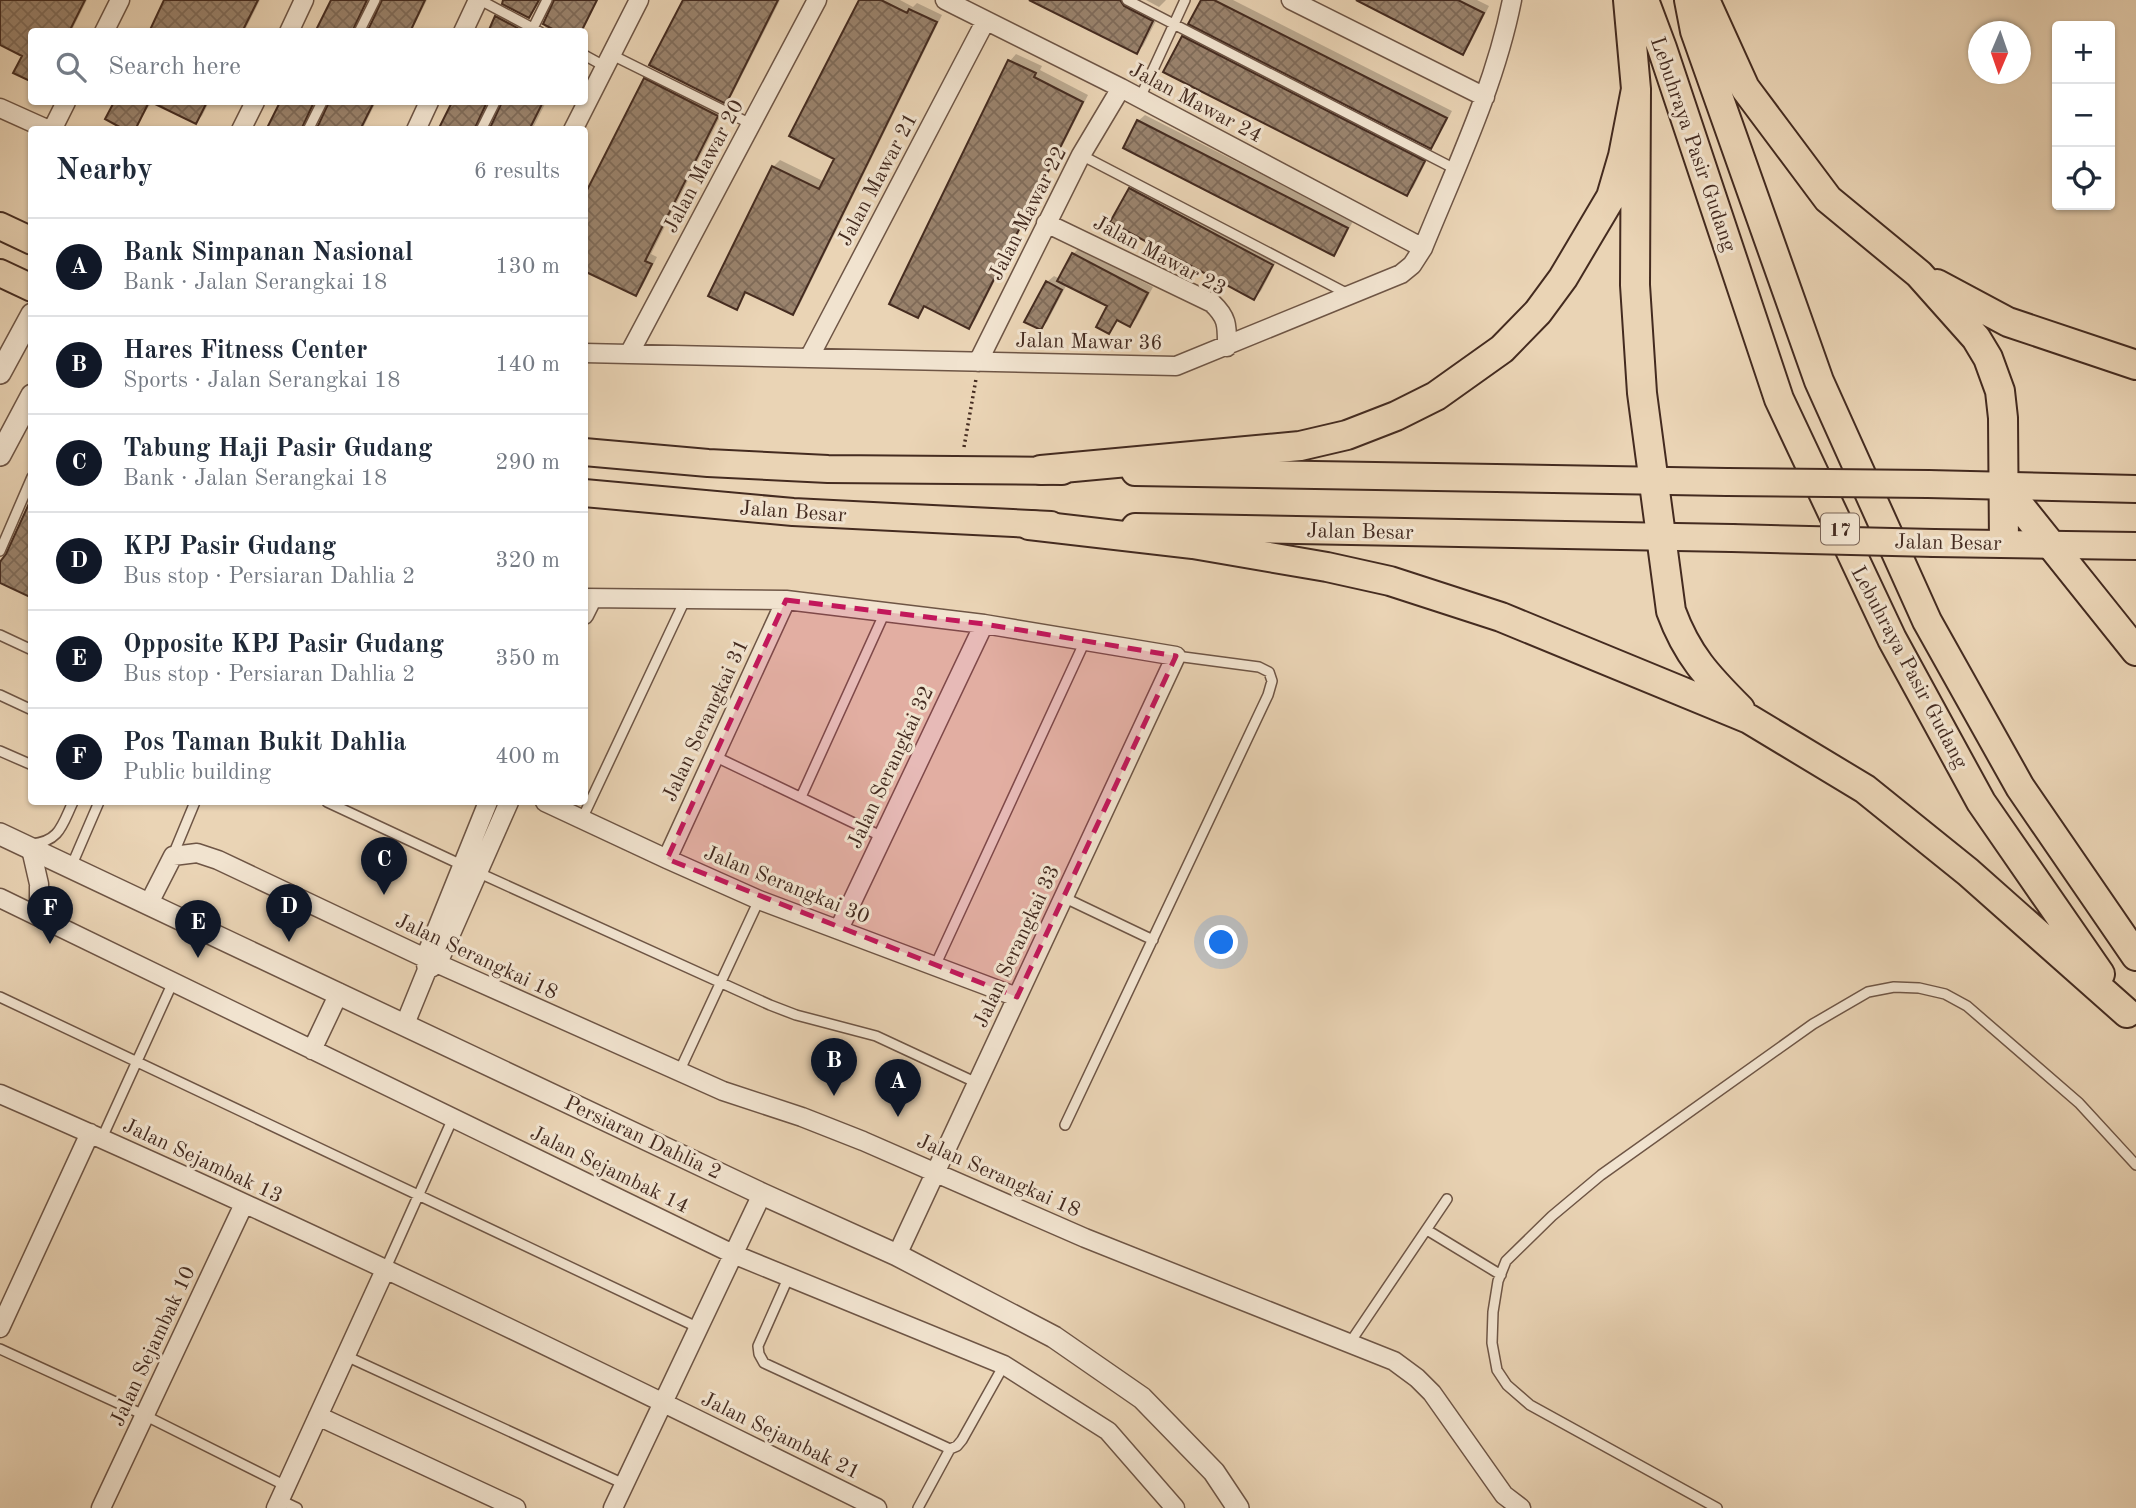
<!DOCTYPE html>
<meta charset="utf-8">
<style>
:root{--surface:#fff;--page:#f2f2f3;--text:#1f2937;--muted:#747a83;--line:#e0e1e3;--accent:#111827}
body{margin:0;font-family:"Old Standard TT",serif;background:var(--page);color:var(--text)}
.controls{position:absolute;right:21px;top:21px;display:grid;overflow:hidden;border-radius:7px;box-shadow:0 2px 5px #0004}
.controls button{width:63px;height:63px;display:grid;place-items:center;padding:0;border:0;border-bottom:2px solid var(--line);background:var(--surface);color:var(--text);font:35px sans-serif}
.compass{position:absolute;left:1968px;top:21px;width:63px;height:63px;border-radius:50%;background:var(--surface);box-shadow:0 2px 5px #0004;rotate:182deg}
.you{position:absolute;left:1222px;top:943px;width:24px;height:24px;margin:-18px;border:5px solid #fff;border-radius:50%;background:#1a73e8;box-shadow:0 0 0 10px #1a73e833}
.badge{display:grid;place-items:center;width:46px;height:46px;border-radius:50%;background:var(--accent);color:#fff;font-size:23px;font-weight:700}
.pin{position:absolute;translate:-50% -58px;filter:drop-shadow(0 2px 4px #0008)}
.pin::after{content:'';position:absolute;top:37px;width:24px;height:21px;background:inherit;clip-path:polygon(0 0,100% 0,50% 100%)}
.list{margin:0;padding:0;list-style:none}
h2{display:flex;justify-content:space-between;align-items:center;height:91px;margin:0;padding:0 28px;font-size:30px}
h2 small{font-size:23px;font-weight:400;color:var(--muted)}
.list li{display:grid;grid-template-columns:46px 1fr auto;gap:21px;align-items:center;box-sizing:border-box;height:98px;padding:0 28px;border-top:2px solid var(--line)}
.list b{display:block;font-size:26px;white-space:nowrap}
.list p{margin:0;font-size:23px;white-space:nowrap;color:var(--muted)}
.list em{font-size:23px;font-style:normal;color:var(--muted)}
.icon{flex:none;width:38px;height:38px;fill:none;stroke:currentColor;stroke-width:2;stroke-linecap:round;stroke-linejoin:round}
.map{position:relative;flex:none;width:2136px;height:1508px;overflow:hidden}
.search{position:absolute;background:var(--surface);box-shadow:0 2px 5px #0004;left:28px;top:28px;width:560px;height:77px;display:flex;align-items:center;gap:18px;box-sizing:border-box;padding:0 24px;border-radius:7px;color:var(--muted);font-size:26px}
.panel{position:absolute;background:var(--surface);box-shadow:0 2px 5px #0004;left:28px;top:126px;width:560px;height:679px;border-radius:7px}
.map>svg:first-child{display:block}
.shadow{fill:#0003}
.building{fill:url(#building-cross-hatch);stroke:#442b20;stroke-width:2}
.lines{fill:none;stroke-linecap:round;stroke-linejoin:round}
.service-casing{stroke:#6e5545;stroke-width:12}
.minor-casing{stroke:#6e5545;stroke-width:21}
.tertiary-casing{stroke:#6e5545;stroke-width:24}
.primary-casing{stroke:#442b20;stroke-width:30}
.trunk-casing{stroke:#442b20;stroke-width:32}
.path{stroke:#442b20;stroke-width:3.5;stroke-dasharray:2 3.5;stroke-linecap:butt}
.service{stroke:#f1e3cf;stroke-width:9}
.minor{stroke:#f1e3cf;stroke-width:18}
.tertiary{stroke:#f1e3cf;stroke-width:21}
.primary{stroke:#ead4b5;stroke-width:26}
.trunk{stroke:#ead4b5;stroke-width:28}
.primary-bridge-casing{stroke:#442b20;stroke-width:30;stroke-linecap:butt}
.primary-bridge{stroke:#ead4b5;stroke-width:26}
.marked{fill:#c2185b;fill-opacity:0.2;stroke:#c2185b;stroke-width:5;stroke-dasharray:14 9;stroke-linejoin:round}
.labels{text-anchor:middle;stroke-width:6;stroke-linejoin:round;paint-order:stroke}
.shield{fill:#f1e3cf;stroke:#786254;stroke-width:2}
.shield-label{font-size:19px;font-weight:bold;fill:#442b20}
.street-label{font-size:21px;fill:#442b20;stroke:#f1e3cf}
</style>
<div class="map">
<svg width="2136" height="1508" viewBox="0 0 2136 1508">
<defs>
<pattern id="building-cross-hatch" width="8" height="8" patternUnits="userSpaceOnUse" patternTransform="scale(1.75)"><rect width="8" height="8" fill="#9a836d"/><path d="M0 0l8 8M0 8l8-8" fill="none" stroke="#7f6b59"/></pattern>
</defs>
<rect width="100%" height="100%" fill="#ead4b5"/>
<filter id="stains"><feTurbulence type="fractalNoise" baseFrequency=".00286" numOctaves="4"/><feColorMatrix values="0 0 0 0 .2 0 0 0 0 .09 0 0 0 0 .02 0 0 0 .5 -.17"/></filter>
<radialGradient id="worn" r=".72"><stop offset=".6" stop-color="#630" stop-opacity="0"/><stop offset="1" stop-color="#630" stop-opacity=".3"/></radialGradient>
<path class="shadow" d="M 0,0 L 87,0 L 71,32 L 32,32 L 24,55 L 0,43 Z
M 166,0 L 260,0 L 244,32 L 151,32 Z
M 333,0 L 369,0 L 358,22 L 362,32 L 317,32 Z
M 383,0 L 427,0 L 411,32 L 369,32 Z
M 506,0 L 541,0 L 530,17 Z
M 555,0 L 597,0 L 582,32 L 548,32 L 544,25 L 555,3 Z
M 685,0 L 780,0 L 732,95 L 726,102 Z
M 860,0 L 900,0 L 913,7 L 917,3 L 942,15 L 799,306 L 793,313 L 748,291 L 736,308 L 773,167 L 780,160 L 825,182 L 836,158 Z
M 1033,0 L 1131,0 L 1159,15 L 1143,46 L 1136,52 Z
M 1146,0 L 1166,0 L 1159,7 Z
M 1203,0 L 1233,0 L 1452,111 L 1437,140 L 1431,147 Z
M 1359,0 L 1477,0 L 1489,6 L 1469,46 L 1462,52 Z
M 503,11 L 535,32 L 490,32 L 497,17 Z
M 1190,31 L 1430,154 L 1413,188 L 1406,194 L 1183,37 Z
M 1016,54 L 1042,66 L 1040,70 L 1088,95 L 975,320 L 969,326 L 926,305 L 917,316 L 1010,61 Z
M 652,73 L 724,109 L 651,254 L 657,257 L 642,287 L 635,294 L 645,80 Z
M 115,102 L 209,102 L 202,116 L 195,122 L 155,102 L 149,106 L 134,130 L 107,118 Z
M 282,102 L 316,102 L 308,119 L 308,127 L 313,130 L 268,130 Z
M 329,102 L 376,102 L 362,130 L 318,130 L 330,105 Z
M 454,102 L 489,102 L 480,120 L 484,130 L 440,130 Z
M 502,102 L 546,102 L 532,130 L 491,130 L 503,105 Z
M 1145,115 L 1353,221 L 1340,247 L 1333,253 L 1138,121 Z
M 1137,182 L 1278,258 L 1261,291 L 1254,298 L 1130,189 Z
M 1079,248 L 1153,287 L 1136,319 L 1130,325 L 1119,319 L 1109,332 L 1109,305 L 1067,284 L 1047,322 L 1040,328 L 1047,282 L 1054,276 L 1060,279 L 1073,254 Z"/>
<path class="building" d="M 0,0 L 85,0 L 69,32 L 32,32 L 32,82 L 13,73 L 22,56 L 0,45 Z
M 164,0 L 258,0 L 242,32 L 149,32 Z
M 331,0 L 367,0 L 352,32 L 315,32 Z
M 382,0 L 425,0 L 410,32 L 367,32 Z
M 503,0 L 539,0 L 529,18 L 502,4 Z
M 554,0 L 597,0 L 581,32 L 558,32 L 543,24 Z
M 683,0 L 778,0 L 726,104 L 649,65 Z
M 859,0 L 881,0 L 907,13 L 909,9 L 937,22 L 793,315 L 745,292 L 737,310 L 708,296 L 772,166 L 819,189 L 834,159 L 789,136 Z
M 1029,0 L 1120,0 L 1124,6 L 1153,21 L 1137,54 Z
M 1201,0 L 1214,0 L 1447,118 L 1431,149 L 1188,24 Z
M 1356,0 L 1458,0 L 1484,13 L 1463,55 Z
M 495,16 L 523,31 L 523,32 L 488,32 Z
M 1182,36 L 1425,161 L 1407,196 L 1163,72 Z
M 1008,60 L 1036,73 L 1034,77 L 1083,102 L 969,329 L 924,306 L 918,318 L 889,304 Z
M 644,78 L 718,116 L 645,261 L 652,264 L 636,296 L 584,271 L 584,196 Z
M 114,102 L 149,102 L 135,130 L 125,130 L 105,119 Z
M 151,102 L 207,102 L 196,124 Z
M 280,102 L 314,102 L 301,130 L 266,130 Z
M 329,102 L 374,102 L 360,130 L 316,130 Z
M 452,102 L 487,102 L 474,130 L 438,130 Z
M 502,102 L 543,102 L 529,130 L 489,130 Z
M 1137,120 L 1348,228 L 1334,256 L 1123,148 Z
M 1129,188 L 1273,265 L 1254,300 L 1110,222 Z
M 1072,253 L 1148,293 L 1130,327 L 1117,320 L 1109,334 L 1096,327 L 1107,306 L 1057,281 Z
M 1046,281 L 1062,290 L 1041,330 L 1024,322 Z
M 32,497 L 32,598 L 0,583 L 0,562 L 6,554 Z"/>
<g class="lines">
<g class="service-casing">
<path id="service" d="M 480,0 L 540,32
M 1127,0 L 1455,169
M 359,32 L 375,0
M 531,32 L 547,0
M 584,55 L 606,67
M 612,55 L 751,124
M 1140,98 L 1185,0
M 308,130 L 322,102
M 481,130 L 495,102
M 1081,155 L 1350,295
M 0,551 L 32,477
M 0,635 L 32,650
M 0,695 L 32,710
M 0,751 L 32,765
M 714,756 L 883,837
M 801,797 L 885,612
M 327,802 L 464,866
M 582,819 L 685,600
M 32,844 C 60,841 62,825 73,802
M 173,855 L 195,802
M 71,867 L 99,802
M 477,872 L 770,1005 L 796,1015 L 876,1036 L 977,1083
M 1063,897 L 1153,940
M 935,966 L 1085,641
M 0,997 L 699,1328
M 679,1072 L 759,900
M 1065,1125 L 1268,695 L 1272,681 L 1269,672 L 1259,667 L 1176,656
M 102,1138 L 173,982
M 1427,1230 L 1501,1275
M 385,1270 L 453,1118
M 789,1276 L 758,1346 L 759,1354 L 764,1363 L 950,1449 L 957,1446 L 962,1440 L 1004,1365
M 1349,1344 L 1447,1199
M 0,1349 L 144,1415 L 286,1486
M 346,1356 L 624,1484
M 280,1500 L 297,1508
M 918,1508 L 950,1449
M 1717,1508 L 1530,1405 L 1507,1385 L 1497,1370 L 1492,1343 L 1493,1312 L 1498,1281 L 1506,1261 L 1552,1216 L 1601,1175 L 1813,1024 L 1868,992 L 1894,987 L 1919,988 L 1945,994 L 1967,1006 L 2079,1103 L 2136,1165"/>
</g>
<g class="minor-casing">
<path id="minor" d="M 945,0 L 1121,88 L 1423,248
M 1291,0 L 1485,97
M 104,32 L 120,0
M 289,32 L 304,0
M 463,32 L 478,0
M 0,108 L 49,130
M 52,130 L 66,102
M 241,130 L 255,102
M 416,130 L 429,102
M 573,130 L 639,0
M 1046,223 L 1212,303 C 1228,318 1227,326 1227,347
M 584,353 L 1176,366 L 1401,274 L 1412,265 L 1423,248 C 1456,167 1495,86 1512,0
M 629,354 L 817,0
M 809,358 L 985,22
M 978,362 L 1081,155 L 1121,88
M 584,598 L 786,600 L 984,624 L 1176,656 L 897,1255
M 584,615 L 592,599
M 545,802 L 667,859 L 759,900 L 1017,997
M 31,849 L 39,884 L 39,917
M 667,859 L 786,600
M 0,898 L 733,1254 L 1004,1365 L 1108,1431 L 1175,1508
M 149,903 L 173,856 L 197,853 L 218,860 L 425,958 L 723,1091 L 802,1117 L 863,1141 L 1085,1238 L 1394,1361 L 1417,1378 L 1432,1393 L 1504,1495 L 1521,1508
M 839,929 L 984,624
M 431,968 L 438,963 L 509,802
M 405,1024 L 427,970 L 425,958 L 488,802
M 312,1050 L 339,993
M 0,1094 C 297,1223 588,1365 877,1508
M 0,1328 L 90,1133
M 318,1416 L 516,1508
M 101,1508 L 244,1204
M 276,1508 L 385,1270
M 613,1508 L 762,1194"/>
</g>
<g class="tertiary-casing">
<path id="tertiary" d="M 0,373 L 32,314
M 0,455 L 32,395
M 0,834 L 762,1194 L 897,1255 L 1054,1337 L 1142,1398 L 1214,1472 L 1238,1508"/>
</g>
<g class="primary-casing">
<path id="primary" d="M 0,226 L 32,241
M 0,273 L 32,288
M 584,452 L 708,463 L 828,469 L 1062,471
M 1135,472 L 1727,482
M 1928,484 L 2136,489
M 584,493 L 793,512 L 1051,525
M 1135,527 L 1732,538
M 1934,543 L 2136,546"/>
</g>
<g class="trunk-casing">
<path id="trunk" d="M 1628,0 L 1636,89 L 1635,285 L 1642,393 L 1671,611 C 1687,655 1708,677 1740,709
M 1644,0 L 1662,48 L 1779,399 L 1892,639 L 1981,802 L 2100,974
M 1689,0 L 1695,31 L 1819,381 L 1927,621 L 2020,787 L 2136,956
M 1705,0 L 1745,88 L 1828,199 L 1919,274 L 1976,338 L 1988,358 L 2000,391 L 2003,418 L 2004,543
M 1937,284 L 2008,322 L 2136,365
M 1041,470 L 1300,446 L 1347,435 L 1396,416 L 1436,396 L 1502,349 L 1538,312 L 1563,278 L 1611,197 L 1623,156 L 1636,89
M 2003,485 L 2136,651
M 1029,525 L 1193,544 L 1327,567 L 1390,581 L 1501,617 L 1749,719 L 1865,789 L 1968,872 L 2127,1013"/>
</g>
<path class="path" d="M 964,447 L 976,379"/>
<use href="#service" class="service"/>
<use href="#minor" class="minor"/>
<use href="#tertiary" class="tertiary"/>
<use href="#primary" class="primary"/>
<use href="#trunk" class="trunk"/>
<g class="primary-bridge-casing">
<path id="primary-bridge" d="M 1727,482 L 1928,484
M 1732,538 L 1934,543"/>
</g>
<use href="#primary-bridge" class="primary-bridge"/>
</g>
<path class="marked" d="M 786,600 L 984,624 L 1176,656 L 1017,997 L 667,859 Z"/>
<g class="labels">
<rect class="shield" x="1821" y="513.5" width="38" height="31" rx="5"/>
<g class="shield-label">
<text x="1840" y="536">17</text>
</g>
<g class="street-label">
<text transform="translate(1196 102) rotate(28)" y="7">Jalan Mawar 24</text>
<text transform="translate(1694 144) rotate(71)" y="7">Lebuhraya Pasir Gudang</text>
<text transform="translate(703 166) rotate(-62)" y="7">Jalan Mawar 20</text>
<text transform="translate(877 179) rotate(-62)" y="7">Jalan Mawar 21</text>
<text transform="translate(1027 213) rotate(-63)" y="7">Jalan Mawar 22</text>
<text transform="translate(1160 255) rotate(28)" y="7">Jalan Mawar 23</text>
<text transform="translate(1089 341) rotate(1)" y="7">Jalan Mawar 36</text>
<text transform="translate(793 511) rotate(4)" y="7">Jalan Besar</text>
<text transform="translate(1360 531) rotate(1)" y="7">Jalan Besar</text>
<text transform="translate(1948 542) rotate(1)" y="7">Jalan Besar</text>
<text transform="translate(1910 667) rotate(62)" y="7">Lebuhraya Pasir Gudang</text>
<text transform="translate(705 720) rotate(-65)" y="7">Jalan Serangkai 31</text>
<text transform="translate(890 767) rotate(-65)" y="7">Jalan Serangkai 32</text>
<text transform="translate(787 884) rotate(22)" y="7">Jalan Serangkai 30</text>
<text transform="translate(1016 946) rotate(-65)" y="7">Jalan Serangkai 33</text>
<text transform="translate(477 956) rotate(25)" y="7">Jalan Serangkai 18</text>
<text transform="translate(643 1137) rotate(25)" y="7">Persiaran Dahlia 2</text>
<text transform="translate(203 1160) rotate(25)" y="7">Jalan Sejambak 13</text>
<text transform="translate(610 1169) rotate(26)" y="7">Jalan Sejambak 14</text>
<text transform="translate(999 1175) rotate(24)" y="7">Jalan Serangkai 18</text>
<text transform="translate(152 1346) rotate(-65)" y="7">Jalan Sejambak 10</text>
<text transform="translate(781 1435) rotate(26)" y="7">Jalan Sejambak 21</text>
</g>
</g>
<rect width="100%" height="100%" filter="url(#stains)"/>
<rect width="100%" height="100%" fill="url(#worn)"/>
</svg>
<div class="controls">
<button>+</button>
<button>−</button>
<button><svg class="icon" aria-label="locate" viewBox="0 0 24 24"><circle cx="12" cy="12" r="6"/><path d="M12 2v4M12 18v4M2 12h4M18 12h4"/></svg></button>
</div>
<svg class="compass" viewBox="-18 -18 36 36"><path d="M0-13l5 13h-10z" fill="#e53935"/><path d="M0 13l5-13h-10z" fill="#747a83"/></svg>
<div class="you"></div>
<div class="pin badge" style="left:898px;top:1117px">A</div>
<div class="pin badge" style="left:834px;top:1096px">B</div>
<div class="pin badge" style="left:384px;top:895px">C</div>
<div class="pin badge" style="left:289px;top:942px">D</div>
<div class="pin badge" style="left:198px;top:958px">E</div>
<div class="pin badge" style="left:50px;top:944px">F</div>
<div class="search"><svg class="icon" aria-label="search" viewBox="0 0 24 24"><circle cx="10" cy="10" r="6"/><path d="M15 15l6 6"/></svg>Search here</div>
<section class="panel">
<h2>Nearby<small>6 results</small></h2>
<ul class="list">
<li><span class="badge">A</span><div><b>Bank Simpanan Nasional</b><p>Bank · Jalan Serangkai 18</p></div><em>130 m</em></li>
<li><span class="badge">B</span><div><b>Hares Fitness Center</b><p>Sports · Jalan Serangkai 18</p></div><em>140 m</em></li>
<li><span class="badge">C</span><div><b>Tabung Haji Pasir Gudang</b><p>Bank · Jalan Serangkai 18</p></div><em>290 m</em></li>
<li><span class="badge">D</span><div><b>KPJ Pasir Gudang</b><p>Bus stop · Persiaran Dahlia 2</p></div><em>320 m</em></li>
<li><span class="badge">E</span><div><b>Opposite KPJ Pasir Gudang</b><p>Bus stop · Persiaran Dahlia 2</p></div><em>350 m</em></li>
<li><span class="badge">F</span><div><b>Pos Taman Bukit Dahlia</b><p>Public building</p></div><em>400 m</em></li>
</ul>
</section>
</div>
